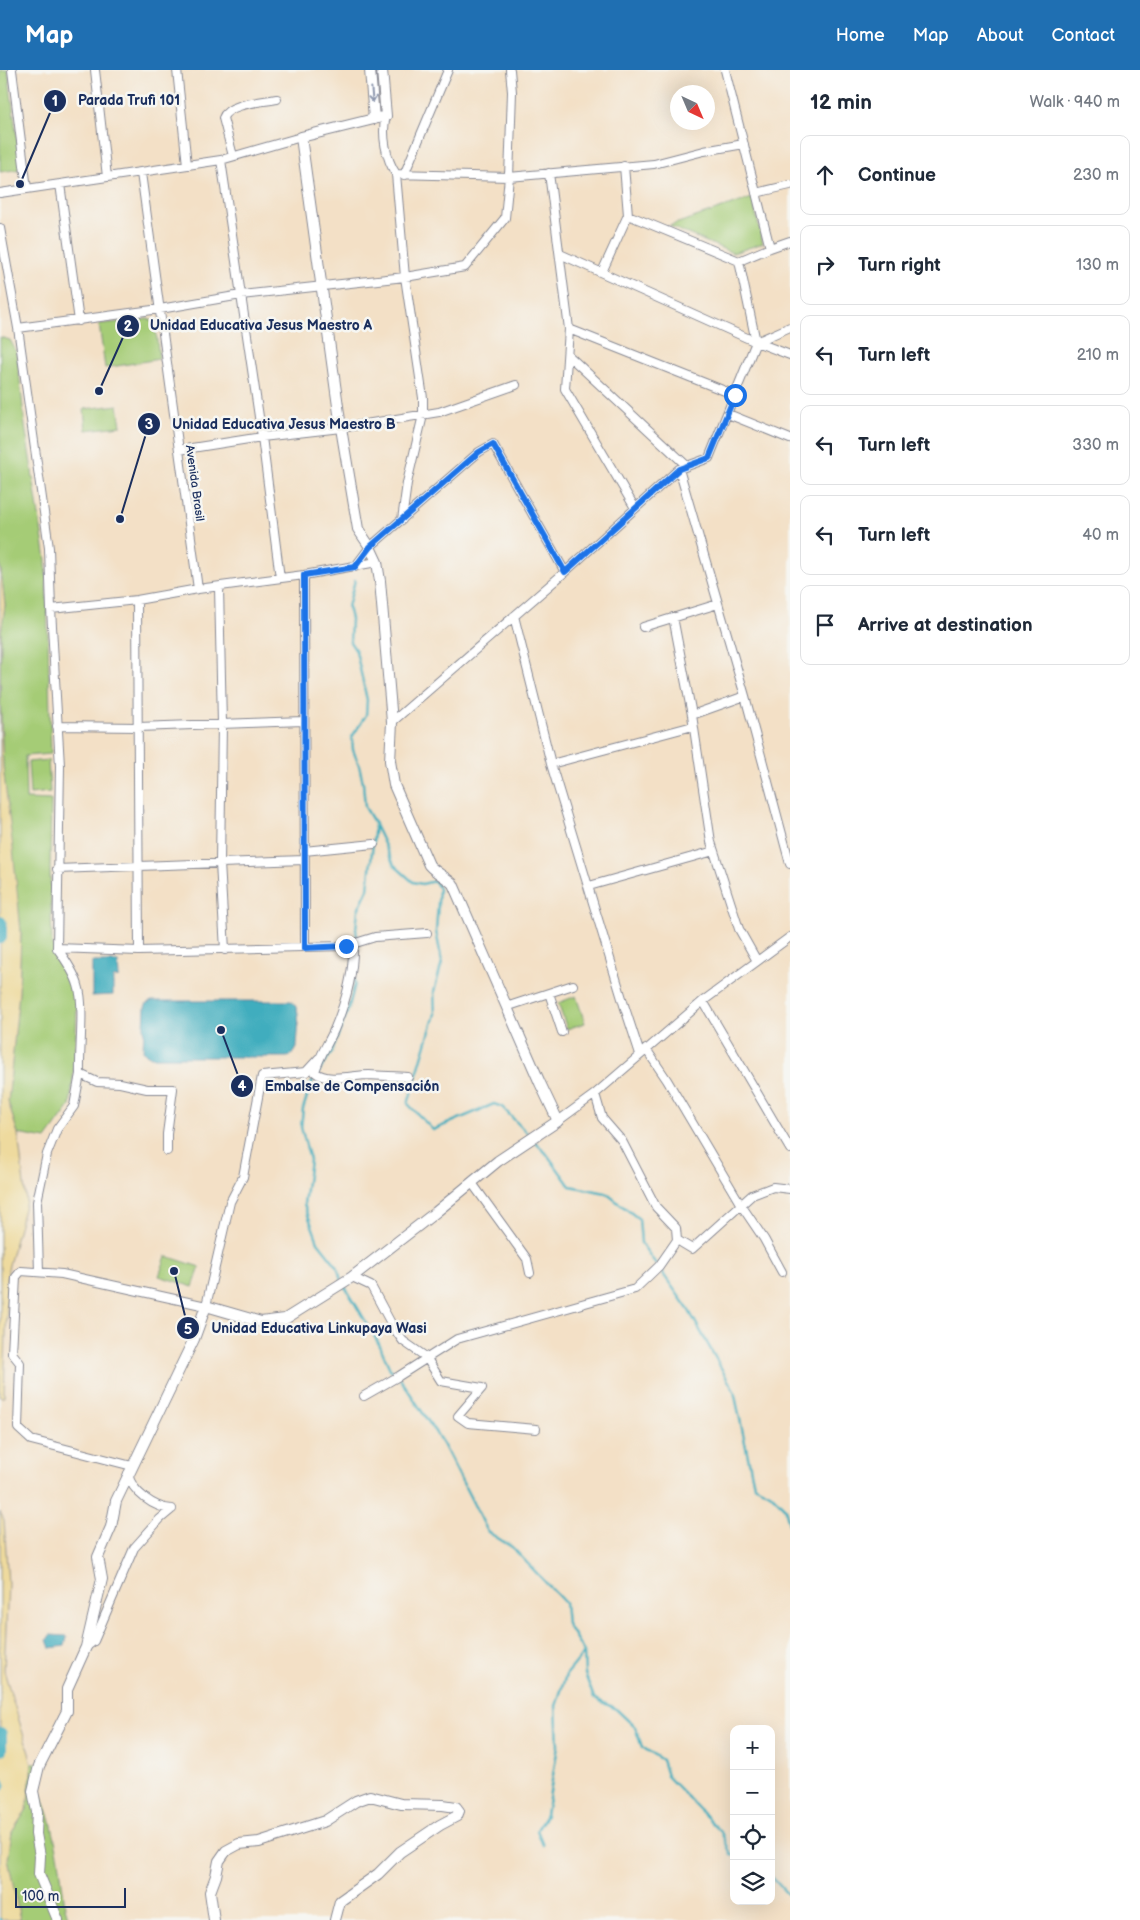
<!DOCTYPE html>
<meta charset="utf-8">
<style>
:root{--surface:#fff;--page:#f2f2f3;--text:#1f2937;--muted:#747a83;--line:#e0e1e3;--accent:#1f6fb2}
body{margin:0;font-family:"Balsamiq Sans",sans-serif;background:var(--page);color:var(--text)}
.controls{position:absolute;right:15px;bottom:15px;display:grid;overflow:hidden;border-radius:10px;box-shadow:0 5px 20px #0002}
.controls button{width:45px;height:45px;display:grid;place-items:center;padding:0;border:0;border-bottom:1px solid var(--line);background:var(--surface);color:var(--text);font:25px sans-serif}
.compass{position:absolute;left:670px;top:15px;width:45px;height:45px;border-radius:50%;background:var(--surface);box-shadow:0 5px 20px #0002;rotate:136deg}
.scale{position:absolute;left:15px;bottom:12px;width:111px;box-sizing:border-box;padding-left:5px;border:2px solid #1b2f5e;border-top:0;font-size:14px;line-height:18px;white-space:nowrap;color:#1b2f5e;-webkit-text-stroke:4px #f6f6f2;paint-order:stroke}
.stop{position:absolute;width:15px;height:15px;margin:-11px;border:4px solid #1a73e8;border-radius:50%;background:#fff}
.stop.end{background:#1a73e8;border-color:#fff;box-shadow:0 1px 5px #0008}
.list{margin:0;padding:0;list-style:none}
h2{display:flex;justify-content:space-between;align-items:center;height:65px;margin:0;padding:0 20px;font-size:21px}
h2 small{font-size:16px;font-weight:400;color:var(--muted)}
.list li{display:grid;grid-template-columns:32px 1fr auto;gap:15px;align-items:center;box-sizing:border-box;height:80px;margin:0 10px 10px;padding:0 10px;border:1px solid var(--line);border-radius:10px}
.list b{display:block;font-size:19px;white-space:nowrap}
.list em{font-size:16px;font-style:normal;color:var(--muted)}
.icon{flex:none;width:28px;height:28px;fill:none;stroke:currentColor;stroke-width:2;stroke-linecap:round;stroke-linejoin:round}
.map{position:relative;flex:none;width:790px;height:1850px;overflow:hidden}
header{display:flex;align-items:center;gap:30px;box-sizing:border-box;height:70px;padding:0 25px;background:var(--accent);color:#fff}
header strong{font-size:24px}
nav{display:flex;gap:28px;margin-inline-start:auto;font-size:18px}
main{display:flex}
aside{flex:1;background:var(--surface)}
.map>svg:first-child{display:block}
.green{fill:#a5cc76;stroke:#607e6a}
.sand{fill:#eeda9e;stroke:#84847e}
.water{fill:#40adbe;stroke:#2e6e8e}
.lines{fill:none;stroke-linecap:round;stroke-linejoin:round}
.stream{stroke:#40adbe;stroke-width:2.5}
.river{stroke:#40adbe;stroke-width:14}
.minor-casing{stroke:#878892;stroke-width:10}
.tertiary-casing{stroke:#878892;stroke-width:12}
.minor{stroke:#fff;stroke-width:8}
.tertiary{stroke:#fff;stroke-width:10}
.oneway{stroke:#8d97ae}
.route{stroke:#1a73e8;stroke-width:6}
.labels{text-anchor:middle;stroke-width:5;stroke-linejoin:round;paint-order:stroke}
.street-label{font-size:12px;fill:#1b2f5e;stroke:#f6f6f2}
.leader{fill:none;stroke:#1b2f5e;stroke-width:2}
.callout-dot{fill:#1b2f5e;stroke:#f6f6f2;stroke-width:2}
.mark-label{font-size:15px;text-anchor:middle;font-weight:bold;fill:#fff}
.callout-label{font-size:14px;text-anchor:middle;font-weight:bold;fill:#1b2f5e;stroke:#f6f6f2;stroke-width:5;stroke-linejoin:round;paint-order:stroke}
</style>
<header>
<strong>Map</strong>
<nav><a>Home</a><a>Map</a><a>About</a><a>Contact</a></nav>
</header>
<main>
<div class="map">
<svg width="790" height="1850" viewBox="0 0 790 1850">
<rect width="100%" height="100%" fill="#f6f6f2"/>
<filter id="ink" filterUnits="userSpaceOnUse"><feTurbulence type="fractalNoise" baseFrequency=".02" numOctaves="2"/><feDisplacementMap in="SourceGraphic" scale="10" xChannelSelector="R" yChannelSelector="G"/><feConvolveMatrix kernelMatrix="1 2 1 2 8 2 1 2 1" color-interpolation-filters="sRGB"/></filter>
<filter id="wash" filterUnits="userSpaceOnUse"><feTurbulence type="fractalNoise" baseFrequency=".0096" numOctaves="4" result="noise"/><feDisplacementMap in="SourceGraphic" scale="20" xChannelSelector="R" yChannelSelector="G"/><feGaussianBlur stdDeviation="1.12" result="paint"/><feColorMatrix in="noise" values="0 0 0 0 0 0 0 0 0 0 0 0 0 0 0 0 0 1.4 0 .05"/><feComposite in="paint" operator="in"/></filter>
<g filter="url(#wash)">
<rect width="100%" height="100%" fill="#f3e0c6"/>
<path class="green" d="M 0,0 L 8,0 L 21,99 L 0,102 Z
M 752,128 L 763,173 L 733,183 L 669,156 Z
M 148,249 L 155,252 L 159,289 L 105,298 L 99,254 Z
M 0,267 L 10,270 L 17,283 L 25,356 L 46,490 L 51,684 L 25,686 L 26,729 L 51,730 L 50,799 L 52,874 L 71,908 L 77,935 L 75,990 L 70,1036 L 46,1069 L 18,1064 L 8,1032 L 19,922 L 21,862 L 3,697 L 0,625 L 1,563 L 5,535 L 0,493 Z
M 118,335 L 121,356 L 86,360 L 84,339 Z
M 48,690 L 50,722 L 30,724 L 28,692 Z
M 576,926 L 585,953 L 567,959 L 558,933 Z
M 166,1186 L 200,1197 L 193,1217 L 159,1206 Z
M 32,1693 L 38,1693 L 40,1718 L 51,1751 L 59,1789 L 65,1837 L 69,1850 L 20,1850 L 8,1789 L 12,1762 L 27,1739 Z"/>
<path class="sand" d="M 0,493 L 5,535 L 1,563 L 0,625 L 3,697 L 13,778 L 21,862 L 19,922 L 8,1032 L 18,1064 L 26,1131 L 8,1199 L 4,1327 L 0,1327 Z
M 0,1442 L 4,1450 L 8,1514 L 4,1601 L 32,1693 L 27,1739 L 12,1762 L 8,1789 L 20,1850 L 0,1850 Z"/>
<path class="water" d="M 92,892 L 118,892 L 119,907 L 113,908 L 113,925 L 92,926 Z
M 152,931 L 291,931 C 303,939 297,965 297,978 L 294,983 L 288,987 L 151,987 L 146,984 L 143,980 L 145,937 L 147,933 Z
M 50,1565 L 66,1566 L 67,1567 L 65,1576 L 50,1578 L 47,1570 Z"/>
<g class="lines">
<path class="stream" d="M 355,510 L 348,537 L 351,549 L 350,572 L 356,581 L 367,630 L 366,645 L 352,667 L 353,680 L 359,695 L 363,713 L 365,737 L 375,754 L 368,819 L 358,840 L 356,859 L 358,872 L 356,886
M 375,755 L 394,795 L 413,812 L 422,814 L 435,811 L 439,819 L 436,861 L 442,892 L 434,922 L 435,944 L 408,1034 L 433,1060 L 494,1034 L 502,1037 L 528,1064
M 535,1072 L 546,1083 L 570,1116 L 606,1123 L 639,1149 L 641,1173 L 688,1239 L 734,1321 L 754,1415 L 770,1423 L 785,1438 L 790,1458
M 341,1210 L 337,1196 L 318,1172 L 304,1134 L 310,1090 L 301,1057 L 303,1039 L 311,1014 L 331,983 L 348,940 L 355,914 L 353,906
M 344,1215 L 379,1274 L 390,1299 L 397,1304
M 400,1308 L 443,1374 L 488,1462 L 512,1477 L 565,1533 L 567,1554 L 584,1582 L 585,1604 L 594,1628 L 616,1639 L 635,1657 L 642,1677 L 662,1690 L 667,1706 L 721,1762 L 731,1784 L 734,1785
M 0,1703 L 5,1714 L 1,1722 L 0,1735
M 543,1775 L 537,1760 L 546,1745 L 558,1676 L 556,1636 L 566,1605 L 584,1583
M 771,1806 L 790,1827
M 0,1849 L 0,1850"/>
<path class="river" d="M 0,853 L 0,867
M 0,1664 L 0,1679"/>
</g>
</g>
<g filter="url(#ink)">
<g class="lines">
<g class="minor-casing">
<path id="minor" d="M 12,0 L 27,119
M 95,0 L 107,107
M 177,0 L 187,95
M 386,46 C 381,64 386,89 396,104 L 405,207 L 423,328 L 423,345 L 407,413 L 402,450
M 233,86 L 223,48 C 228,33 263,32 277,29
M 221,90 L 262,367 L 280,508
M 141,103 L 198,519
M 549,103 L 569,259 L 565,319 L 635,438
M 396,104 L 509,107 L 654,94 L 704,81 L 744,74
M 404,105 L 448,0
M 60,114 L 79,251
M 0,123 L 221,90 L 301,67
M 756,123 L 790,115
M 628,145 L 739,191 L 770,178 L 725,0
M 0,158 L 18,258 L 49,478 L 51,539 L 60,696 L 57,878 C 65,889 74,902 78,915 C 85,936 79,980 80,1004 L 97,1012 L 120,1013 L 147,1019 L 173,1019 L 167,1064 L 167,1081
M 770,178 L 790,171
M 560,184 L 756,272 L 790,285
M 739,191 L 756,272
M 602,202 L 628,145 L 624,96
M 18,258 L 160,239 L 241,225 L 405,207 L 465,197 L 505,148 L 509,107 L 512,22 L 510,0
M 569,259 L 735,325
M 568,285 L 687,396
M 728,344 L 790,369
M 179,380 L 262,367 L 341,358 L 439,342 L 516,315
M 679,399 L 745,626 L 790,794
M 355,497 L 370,477 L 479,382 L 493,374 L 565,502
M 304,505 L 305,877
M 219,517 L 222,654 L 220,793 L 225,880
M 137,530 L 139,881
M 51,539 L 137,530 L 198,519 L 304,505 L 377,492
M 514,546 L 551,694 L 624,935 L 640,984
M 673,547 L 692,645 L 711,772 L 739,859 L 757,891
M 643,557 L 718,534
M 692,645 L 745,626
M 392,652 L 565,502 L 679,399 L 709,388 L 756,272 L 790,257
M 57,656 L 138,657 L 303,651
M 551,694 L 693,656
M 304,781 L 374,774
M 57,799 L 304,790
M 589,816 L 714,781
M 353,874 C 354,902 345,934 334,960 C 328,974 319,986 315,1002 C 327,1013 353,1005 369,1005 C 382,1006 395,1006 408,1007
M 57,878 L 139,881 L 346,876 L 375,867 L 427,863
M 549,923 L 562,962
M 703,931 L 790,1079
M 506,937 L 573,915
M 646,979 L 667,1010 L 741,1135 L 764,1169 L 782,1202
M 595,1024 L 602,1048 L 622,1071 L 656,1137 L 676,1158 L 677,1170
M 558,1051 L 595,1024 L 703,931 L 790,867
M 472,1113 L 527,1189 L 530,1203
M 39,1202 L 37,1132 L 47,1084 L 57,1059 L 74,1036 L 80,1004
M 352,1207 L 371,1216 L 393,1257 L 403,1271 L 426,1287 L 441,1311 L 482,1318 L 458,1346 L 468,1353 L 536,1359
M 364,1326 L 399,1306 L 457,1269 L 635,1219 L 659,1196 L 677,1170 L 692,1179 L 752,1125 L 773,1117 L 790,1119
M 132,1396 L 31,1370 L 18,1358 L 20,1293 L 12,1283 L 16,1207 L 21,1201 L 62,1204 L 206,1236 L 230,1132 L 243,1107 L 262,1006 L 306,1002 L 319,988
M 128,1404 C 132,1422 154,1438 172,1439
M 86,1577 L 94,1571 L 134,1478 L 160,1449 L 172,1439"/>
</g>
<g class="tertiary-casing">
<path id="tertiary" d="M 370,0 L 374,49
M 58,1850 L 39,1804 L 40,1786 L 36,1764 L 37,1742 L 33,1721 L 39,1696 L 67,1641 L 67,1619 L 86,1577 L 102,1509 L 98,1487 L 111,1457 L 116,1431 L 194,1269 L 206,1236 L 261,1252 L 285,1249 L 352,1207 L 436,1142 L 498,1091 L 558,1051 L 540,1013 L 453,814 C 446,807 436,803 429,795 L 394,715 L 390,691 L 392,652 L 380,511 L 377,492 L 370,477 L 358,459 L 341,358 L 301,67 L 386,46 L 382,0
M 214,1850 L 210,1822 L 216,1806 L 219,1791 L 226,1781 L 239,1774 L 259,1772 L 325,1751 L 356,1731 L 370,1726 L 401,1734 L 443,1735 L 456,1737 L 459,1741 L 457,1746 L 440,1755 L 400,1782 L 378,1804 L 340,1831 L 335,1850"/>
</g>
<use href="#minor" class="minor"/>
<use href="#tertiary" class="tertiary"/>
</g>
<defs><path id="oneway-shaft" d="M-6 0H5M1.5-3L5.5 0L1.5 3" fill="none" stroke-width="1.6" stroke-linecap="round" stroke-linejoin="round" transform="scale(1.25)"/></defs>
<use class="oneway" href="#oneway-shaft" transform="translate(372 25) rotate(85)"/>
</g>
<g class="lines" filter="url(#ink)">
<path class="route" d="M 346,876 L 305,878 L 304,505 L 355,497 L 370,477 L 479,382 L 493,374 L 565,502 L 679,399 L 709,388 L 735,325"/>
</g>
<g class="labels">
<g class="street-label">
<text transform="translate(195 413) rotate(82)" y="4">Avenida Brasil</text>
</g>
</g>
<path class="leader" d="M20 114L55 31M99 321L128 256M120 449L149 354M221 960L242 1016M174 1201L188 1258"/>
<g class="callout-dot">
<circle cx="20" cy="114" r="5"/>
<circle cx="99" cy="321" r="5"/>
<circle cx="120" cy="449" r="5"/>
<circle cx="221" cy="960" r="5"/>
<circle cx="174" cy="1201" r="5"/>
<circle cx="55" cy="31" r="12"/>
<circle cx="128" cy="256" r="12"/>
<circle cx="149" cy="354" r="12"/>
<circle cx="242" cy="1016" r="12"/>
<circle cx="188" cy="1258" r="12"/>
</g>
<g class="mark-label">
<text x="55" y="36">1</text>
<text x="128" y="261">2</text>
<text x="149" y="359">3</text>
<text x="242" y="1021">4</text>
<text x="188" y="1264">5</text>
</g>
<g class="callout-label">
<text x="129" y="35">Parada Trufi 101</text>
<text x="261" y="260">Unidad Educativa Jesus Maestro A</text>
<text x="284" y="359">Unidad Educativa Jesus Maestro B</text>
<text x="352" y="1021">Embalse de Compensación</text>
<text x="319" y="1263">Unidad Educativa Linkupaya Wasi</text>
</g>
</svg>
<div class="controls">
<button>+</button>
<button>−</button>
<button><svg class="icon" aria-label="locate" viewBox="0 0 24 24"><circle cx="12" cy="12" r="6"/><path d="M12 2v4M12 18v4M2 12h4M18 12h4"/></svg></button>
<button><svg class="icon" aria-label="layers" viewBox="0 0 24 24"><path d="M12 4l9 5-9 5-9-5zM3 14l9 5 9-5"/></svg></button>
</div>
<svg class="compass" viewBox="-18 -18 36 36"><path d="M0-13l5 13h-10z" fill="#e53935"/><path d="M0 13l5-13h-10z" fill="#747a83"/></svg>
<div class="scale">100 m</div>
<div class="stop" style="left:735px;top:325px"></div>
<div class="stop end" style="left:346px;top:876px"></div>
</div>
<aside>
<h2>12 min<small>Walk · 940 m</small></h2>
<ul class="list">
<li><svg class="icon" aria-label="ahead" viewBox="0 0 24 24"><path d="M12 20V5M6 11l6-6 6 6"/></svg><div><b>Continue</b></div><em>230 m</em></li>
<li><svg class="icon" aria-label="right" viewBox="0 0 24 24"><path d="M7 20v-9h11M14 6l5 5-5 5"/></svg><div><b>Turn right</b></div><em>130 m</em></li>
<li><svg class="icon" aria-label="left" viewBox="0 0 24 24"><path d="M17 20v-9H6M10 6l-5 5 5 5"/></svg><div><b>Turn left</b></div><em>210 m</em></li>
<li><svg class="icon" aria-label="left" viewBox="0 0 24 24"><path d="M17 20v-9H6M10 6l-5 5 5 5"/></svg><div><b>Turn left</b></div><em>330 m</em></li>
<li><svg class="icon" aria-label="left" viewBox="0 0 24 24"><path d="M17 20v-9H6M10 6l-5 5 5 5"/></svg><div><b>Turn left</b></div><em>40 m</em></li>
<li><svg class="icon" aria-label="arrive" viewBox="0 0 24 24"><path d="M6 21V4h12l-3 4 3 4H6"/></svg><div><b>Arrive at destination</b></div></li>
</ul>
</aside>
</main>
